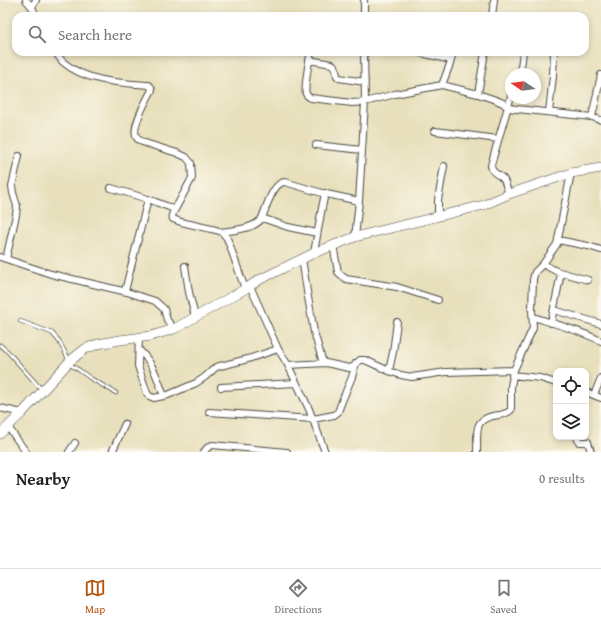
<!DOCTYPE html>
<style>
:root{--surface:#fff;--page:#f2f2f2;--text:#222;--muted:#767676;--line:#e0e0e0;--accent:#b45309}
body{margin:0;font-family:"Gentium Book Plus",serif;background:var(--page);color:var(--text)}
.controls{position:absolute;right:12px;bottom:12px;display:grid;overflow:hidden;border-radius:8px;box-shadow:0 2px 6px #0003}
.controls button{width:36px;height:36px;display:grid;place-items:center;padding:0;border:0;border-bottom:1px solid var(--line);background:var(--surface);color:var(--text);font:20px sans-serif}
.compass{position:absolute;left:505px;top:68px;width:36px;height:36px;border-radius:50%;background:var(--surface);box-shadow:0 2px 6px #0003;rotate:283deg}
.list{margin:0;padding:0;list-style:none}
h2{display:flex;justify-content:space-between;align-items:center;height:52px;margin:0;padding:0 16px;font-size:17px}
h2 small{font-size:13px;font-weight:400;color:var(--muted)}
.icon{flex:none;width:22px;height:22px;fill:none;stroke:currentColor;stroke-width:2;stroke-linecap:round;stroke-linejoin:round}
.map{position:relative;flex:none;width:601px;height:452px;overflow:hidden}
.search{position:absolute;background:var(--surface);box-shadow:0 2px 6px #0003;left:12px;right:12px;top:12px;height:44px;display:flex;align-items:center;gap:10px;box-sizing:border-box;padding:0 14px;border-radius:12px;color:var(--muted);font-size:15px}
.sheet{height:116px;background:var(--surface)}
nav{display:flex;justify-content:space-around;align-items:center;box-sizing:border-box;height:56px;border-top:1px solid var(--line);background:var(--surface);font-size:11px;color:var(--muted)}
nav a{display:grid;justify-items:center;gap:2px}
nav .on{color:var(--accent)}
.map>svg:first-child{display:block}
.lines{fill:none;stroke-linecap:round;stroke-linejoin:round}
.lane-casing{stroke:#474641;stroke-width:4.5}
.street-casing{stroke:#474641;stroke-width:8}
.secondary-casing{stroke:#474641;stroke-width:10}
.lane{stroke:#fff;stroke-width:3}
.street{stroke:#fff;stroke-width:6}
.secondary{stroke:#fff;stroke-width:9}
</style>
<div class="map">
<svg width="601" height="452" viewBox="0 0 601 452">
<rect width="100%" height="100%" fill="#fbf7ec"/>
<filter id="ink" filterUnits="userSpaceOnUse"><feTurbulence type="fractalNoise" baseFrequency=".025" numOctaves="2"/><feDisplacementMap in="SourceGraphic" scale="8" xChannelSelector="R" yChannelSelector="G"/><feConvolveMatrix kernelMatrix="1 2 1 2 8 2 1 2 1" color-interpolation-filters="sRGB"/></filter>
<filter id="wash" filterUnits="userSpaceOnUse"><feTurbulence type="fractalNoise" baseFrequency=".012" numOctaves="4" result="noise"/><feDisplacementMap in="SourceGraphic" scale="16" xChannelSelector="R" yChannelSelector="G"/><feGaussianBlur stdDeviation="0.9" result="paint"/><feColorMatrix in="noise" values="0 0 0 0 0 0 0 0 0 0 0 0 0 0 0 0 0 1.4 0 .05"/><feComposite in="paint" operator="in"/></filter>
<g filter="url(#wash)">
<rect width="100%" height="100%" fill="#e8e0bc"/>
</g>
<g filter="url(#ink)">
<g class="lines">
<g class="lane-casing">
<path id="lane" d="M 20,321 L 52,333 L 59,341 L 69,360
M 0,345 L 8,352 L 42,390
M 69,364 L 79,370 L 90,378 L 116,393"/>
</g>
<g class="street-casing">
<path id="street" d="M 26,0 L 32,7 L 36,16
M 32,7 L 36,0
M 364,16 L 364,0
M 492,16 L 494,0
M 55,52 C 58,55 60,59 63,62 C 86,82 120,83 149,85 L 151,87 L 152,90 C 147,99 130,129 137,138 C 137,139 141,141 142,142 L 177,153 L 186,157 L 191,163 L 192,178 L 172,215 L 173,219 L 181,222 L 216,230 L 222,232 L 227,238 L 230,246 L 245,289
M 311,52 C 309,60 304,88 306,94 C 307,96 309,97 311,98 L 352,103 L 365,102 L 395,94 L 442,85 L 478,94 L 496,100 L 503,103 L 508,108 L 592,117 L 601,120
M 417,52 L 451,60
M 309,60 L 332,64 C 337,66 336,71 337,76 L 339,78 L 365,82
M 520,74 L 523,52
M 442,85 L 450,64 L 453,52
M 478,94 L 485,52
M 549,112 L 553,76 L 554,52
M 592,117 L 601,75
M 435,131 L 498,139
M 316,145 L 362,150
M 111,188 L 148,199 L 174,209
M 509,194 C 507,190 506,184 504,180 C 500,174 491,174 491,165 L 511,96
M 438,217 L 438,200 L 444,166
M 262,218 L 288,227 L 317,233
M 222,232 C 234,230 255,229 262,218 C 266,208 273,182 285,182 L 322,193 L 359,201
M 355,237 L 359,201 L 365,102 L 364,52
M 558,240 L 588,246 L 601,250
M 333,245 L 338,272 L 341,275 L 346,279 L 397,287 L 438,300
M 314,253 L 321,213 L 325,193
M 0,257 L 51,274 L 127,292 L 155,301 L 164,309 L 167,320 L 174,329
M 302,258 L 307,291 L 314,332 L 323,363
M 6,259 L 16,215 L 17,206 L 13,193 L 12,186 L 19,156
M 543,264 L 556,271 L 588,280
M 185,266 L 189,292 L 195,317
M 250,286 L 278,349 L 288,365 L 309,409 L 325,452
M 125,291 L 148,199
M 554,310 L 601,324
M 533,317 C 556,324 579,330 601,341
M 551,323 L 561,273
M 139,337 L 138,366 L 147,393 L 149,396 L 154,398 L 168,395 L 196,383 L 205,377 L 216,367 L 248,359 L 278,349
M 139,350 C 153,363 157,377 164,396
M 288,365 L 326,363 L 349,368 L 353,367 L 360,360 L 365,360 L 389,371 L 401,375 L 412,377 L 446,372 L 514,370
M 389,371 L 393,352 L 397,322
M 512,375 L 540,378 L 556,383
M 221,387 L 296,383
M 586,392 L 601,398
M 594,395 L 601,378
M 0,408 L 22,413
M 209,412 L 313,419 L 334,415 L 338,412 L 342,401 L 352,377 L 356,363
M 8,427 L 26,452
M 577,437 L 579,442 L 588,442 L 591,452
M 69,452 L 75,443
M 112,452 L 125,424
M 204,452 L 207,448 L 212,445 L 287,452
M 477,452 C 478,430 472,418 499,415 C 504,414 507,414 511,410 L 511,386 L 514,370 L 533,328 L 532,309 L 533,279 L 535,272 L 543,264 L 557,244 L 571,173"/>
</g>
<g class="secondary-casing">
<path id="secondary" d="M 0,434 L 22,413 L 70,361 L 85,349 L 98,344 L 120,340 L 151,336 L 174,329 L 245,289 L 259,280 L 314,253 L 355,237 L 484,205 L 509,194 L 571,173 L 601,168"/>
</g>
<use href="#lane" class="lane"/>
<use href="#street" class="street"/>
<use href="#secondary" class="secondary"/>
</g>
</g>
</svg>
<div class="controls">
<button><svg class="icon" aria-label="locate" viewBox="0 0 24 24"><circle cx="12" cy="12" r="6"/><path d="M12 2v4M12 18v4M2 12h4M18 12h4"/></svg></button>
<button><svg class="icon" aria-label="layers" viewBox="0 0 24 24"><path d="M12 4l9 5-9 5-9-5zM3 14l9 5 9-5"/></svg></button>
</div>
<svg class="compass" viewBox="-18 -18 36 36"><path d="M0-13l5 13h-10z" fill="#e53935"/><path d="M0 13l5-13h-10z" fill="#767676"/></svg>
<div class="search"><svg class="icon" aria-label="search" viewBox="0 0 24 24"><circle cx="10" cy="10" r="6"/><path d="M15 15l6 6"/></svg>Search here</div>
</div>
<section class="sheet">
<h2>Nearby<small>0 results</small></h2>
<ul class="list">
</ul>
</section>
<nav>
<a class="on"><svg class="icon" aria-label="map" viewBox="0 0 24 24"><path d="M3 6l6-2 6 2 6-2v14l-6 2-6-2-6 2zM9 4v14M15 6v14"/></svg>Map</a>
<a><svg class="icon" aria-label="directions" viewBox="0 0 24 24"><path d="M12 3l9 9-9 9-9-9zM9 14v-3h6M13 9l2 2-2 2"/></svg>Directions</a>
<a><svg class="icon" aria-label="saved" viewBox="0 0 24 24"><path d="M7 4h10v16l-5-4-5 4z"/></svg>Saved</a>
</nav>
